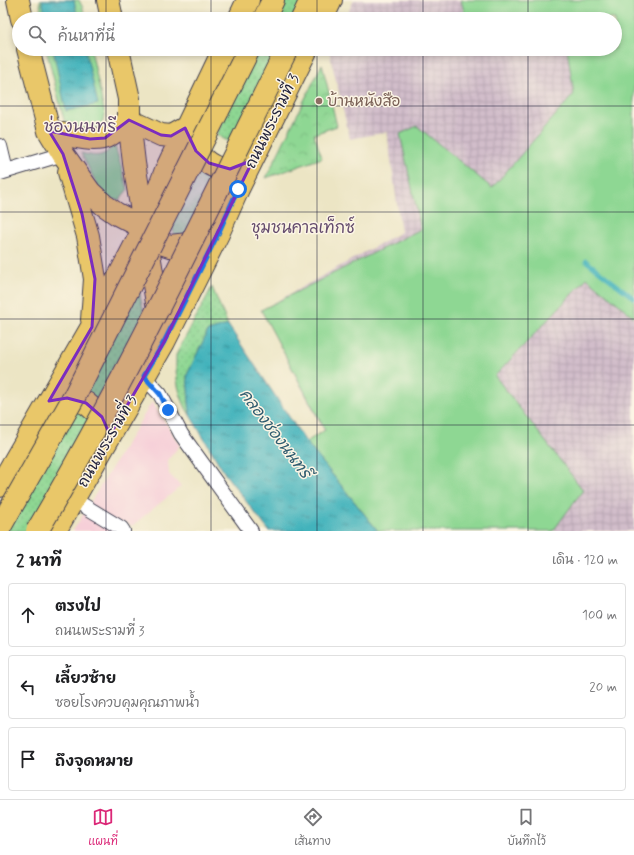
<!DOCTYPE html>
<html lang="th">
<meta charset="utf-8">
<style>
:root{--surface:#fff;--page:#f6f6f6;--text:#202124;--muted:#757577;--line:#e0e0e0;--accent:#db2777}
body{margin:0;font-family:Mynerve,"Playpen Sans Thai",sans-serif;background:var(--page);color:var(--text)}
.stop{position:absolute;width:12px;height:12px;margin:-9px;border:3px solid #1a73e8;border-radius:50%;background:#fff}
.stop.end{background:#1a73e8;border-color:#fff;box-shadow:0 1px 4px #0008}
.list{margin:0;padding:0;list-style:none}
h2{display:flex;justify-content:space-between;align-items:center;height:52px;margin:0;padding:0 16px;font-size:17px}
h2 small{font-size:13px;font-weight:400;color:var(--muted)}
.list li{display:grid;grid-template-columns:26px 1fr auto;gap:12px;align-items:center;box-sizing:border-box;height:64px;margin:0 8px 8px;padding:0 8px;border:1px solid var(--line);border-radius:4px}
.list b{display:block;font-size:15px;white-space:nowrap}
.list p{margin:0;font-size:13px;white-space:nowrap;color:var(--muted)}
.list em{font-size:13px;font-style:normal;color:var(--muted)}
.icon{flex:none;width:22px;height:22px;fill:none;stroke:currentColor;stroke-width:2;stroke-linecap:round;stroke-linejoin:round}
.map{position:relative;flex:none;width:634px;height:531px;overflow:hidden}
.search{position:absolute;background:var(--surface);box-shadow:0 2px 6px #0003;left:12px;right:12px;top:12px;height:44px;display:flex;align-items:center;gap:10px;box-sizing:border-box;padding:0 14px;border-radius:22px;color:var(--muted);font-size:15px}
.sheet{height:268px;background:var(--surface)}
nav{display:flex;justify-content:space-around;align-items:center;box-sizing:border-box;height:56px;border-top:1px solid var(--line);background:var(--surface);font-size:11px;color:var(--muted)}
nav a{display:grid;justify-items:center;gap:2px}
nav .on{color:var(--accent)}
.map>svg:first-child{display:block}
.built{fill:#f6cfd8}
.industrial{fill:url(#industrial-grid)}
.grass{fill:#8ed793;stroke:#587c67}
.park{fill:url(#park-crowns);stroke:#587c67}
.garden{fill:url(#garden-dots);stroke:#587c67}
.water{fill:url(#water-ripples);stroke:#326a7c}
.lines{fill:none;stroke-linecap:round;stroke-linejoin:round}
.stream{stroke:#43b3bc;stroke-width:4.5}
.street-casing{stroke:#403f50;stroke-width:16}
.primary-casing{stroke:#403f50;stroke-width:24}
.street{stroke:#fff;stroke-width:14}
.primary{stroke:#e9c769;stroke-width:22}
.primary-bridge-casing{stroke:#403f50;stroke-width:24;stroke-linecap:butt}
.primary-bridge{stroke:#e9c769;stroke-width:22}
.route{stroke:#1a73e8;stroke-width:5}
.marked{fill:#7b2cbf;fill-opacity:0.2;stroke:#7b2cbf;stroke-width:3;stroke-linejoin:round}
.grid{fill:none;stroke:#22223b;stroke-width:1;stroke-opacity:0.55}
.education-dot{fill:#8d6e63;stroke:#fcf5e5;stroke-width:1.5}
.labels{text-anchor:middle;stroke-width:3;stroke-linejoin:round;paint-order:stroke}
.education-label{font-size:15px;fill:#785e54;stroke:#fcf5e5;text-anchor:start}
.street-label{font-size:15px;fill:#22223b;stroke:#fcf5e5}
.neighbourhood-label{font-size:16px;fill:#644b6d;stroke:#fcf5e5}
.water-label{font-size:16px;font-style:italic;fill:#2f5c6f;stroke:#fcf5e5}
.quarter-label{font-size:17px;fill:#644b6d;stroke:#fcf5e5}
</style>
<div class="map">
<svg width="634" height="531" viewBox="0 0 634 531">
<defs>
<pattern id="industrial-grid" width="8" height="8" patternUnits="userSpaceOnUse"><rect width="8" height="8" fill="#d1bdca"/><path d="M0 4h8M4 0v8" fill="none" stroke="#b3a2ae"/></pattern>
<pattern id="park-crowns" width="20" height="18" patternUnits="userSpaceOnUse"><rect width="20" height="18" fill="#8ed793"/><path d="M2 6a3 3 0 1 1 6 0M12 15a3 3 0 1 1 6 0" fill="none" stroke="#7ab880"/></pattern>
<pattern id="garden-dots" width="8" height="8" patternUnits="userSpaceOnUse"><rect width="8" height="8" fill="#8ed793"/><path d="M2 2h.1M6 6h.1" fill="none" stroke="#7ab880" stroke-width="1.8" stroke-linecap="round"/></pattern>
<pattern id="water-ripples" width="26" height="14" patternUnits="userSpaceOnUse"><rect width="26" height="14" fill="#43b3bc"/><path d="M2 4q2-2 4 0t4 0M15 11q2-2 4 0t4 0" fill="none" stroke="#38919a"/></pattern>
</defs>
<rect width="100%" height="100%" fill="#fcf5e5"/>
<filter id="ink" filterUnits="userSpaceOnUse"><feTurbulence type="fractalNoise" baseFrequency=".025" numOctaves="2"/><feDisplacementMap in="SourceGraphic" scale="8" xChannelSelector="R" yChannelSelector="G"/><feConvolveMatrix kernelMatrix="1 2 1 2 8 2 1 2 1" color-interpolation-filters="sRGB"/></filter>
<filter id="wash" filterUnits="userSpaceOnUse"><feTurbulence type="fractalNoise" baseFrequency=".012" numOctaves="4" result="noise"/><feDisplacementMap in="SourceGraphic" scale="16" xChannelSelector="R" yChannelSelector="G"/><feGaussianBlur stdDeviation="0.9" result="paint"/><feColorMatrix in="noise" values="0 0 0 0 0 0 0 0 0 0 0 0 0 0 0 0 0 1.4 0 .05"/><feComposite in="paint" operator="in"/></filter>
<g filter="url(#wash)">
<rect width="100%" height="100%" fill="#ece5c4"/>
<path class="built" d="M 152,402 L 180,445 L 168,460 L 169,474 L 181,486 L 132,526 L 125,522 L 119,531 L 73,531 Z"/>
<path class="industrial" d="M 354,0 L 634,0 L 634,531 L 378,531 L 324,431 L 261,310 L 401,232 L 387,132 L 350,139 L 329,51 L 330,49 L 615,49 L 615,19 L 345,19 Z"/>
<path class="grass" d="M 40,0 L 79,0 L 83,8 L 85,19 L 41,19 Z
M 461,0 L 634,0 L 634,317 L 587,278 L 495,376 L 583,490 L 553,531 L 378,531 L 306,442 L 325,430 L 261,310 L 421,229 L 400,134 L 417,126 L 492,188 L 574,94 L 567,49 L 615,49 L 615,19 L 466,19 Z
M 46,49 L 91,49 L 105,115 L 101,126 L 83,132 L 71,126 L 64,120 Z
M 114,143 L 128,189 L 119,200 L 108,199 L 98,187 L 81,153 C 96,157 106,158 114,143 Z"/>
<path class="park" d="M 322,64 L 337,126 L 314,134 L 322,158 L 266,178 Z"/>
<path class="garden" d="M 274,0 L 314,0 L 305,19 L 265,19 Z
M 250,49 L 290,49 L 240,148 L 217,135 Z
M 189,170 L 221,184 L 189,252 L 176,239 L 168,216 Z
M 137,282 L 148,330 L 108,414 L 80,392 Z
M 212,287 L 228,325 L 208,331 L 187,375 L 190,415 C 178,397 175,376 176,355 Z
M 67,409 L 90,415 L 39,531 L 0,531 Z"/>
<path class="water" d="M 42,0 L 74,0 L 78,19 L 46,19 Z
M 53,49 L 85,49 L 98,104 L 66,111 Z
M 228,325 L 306,442 L 378,531 L 269,531 L 225,474 L 190,415 L 187,375 L 208,331 Z"/>
<g class="lines">
<path class="stream" d="M 586,261 L 634,298"/>
</g>
</g>
<g filter="url(#ink)">
<g class="lines">
<g class="street-casing">
<path id="street" d="M 0,146 L 6,171
M 0,173 L 63,154
M 143,376 L 160,394 L 181,434 L 251,531
M 73,499 L 121,528 L 123,531"/>
</g>
<g class="primary-casing">
<path id="primary" d="M 18,0 L 22,19
M 108,0 L 112,19
M 239,19 L 248,0
M 264,19 L 273,0
M 302,19 L 311,0
M 322,19 L 331,0
M 28,49 L 49,131 L 63,154 L 90,192 L 104,205 L 117,214 L 144,228 L 158,242 L 170,246 L 188,244 L 206,240
M 118,49 L 129,99 L 129,120 L 134,163 L 160,321
M 129,120 L 161,135 L 171,136 L 185,128
M 49,131 C 65,134 92,143 106,137 C 115,133 122,127 129,120
M 189,136 C 197,153 207,170 229,169 C 234,169 240,165 244,163
M 69,172 L 88,236 L 95,279 L 92,320
M 56,399 L 67,398 L 86,403 L 102,417 L 108,433
M 0,486 L 101,311 L 144,228 L 166,170 L 224,49
M 55,531 L 164,342 L 218,234 L 238,189 L 307,49"/>
</g>
<use href="#street" class="street"/>
<use href="#primary" class="primary"/>
<g class="primary-bridge-casing">
<path id="primary-bridge" d="M 0,527 L 74,397 L 249,49
M 37,531 C 129,376 206,211 287,49"/>
</g>
<use href="#primary-bridge" class="primary-bridge"/>
</g>
</g>
<g class="lines" filter="url(#ink)">
<path class="route" d="M 168,410 L 160,394 L 144,376 L 164,342 L 218,234 L 238,189"/>
</g>
<path class="marked" d="M 129,120 L 161,135 L 171,136 L 185,128 L 196,151 L 209,163 L 230,169 L 253,160 L 164,342 L 110,435 L 102,417 L 86,403 L 67,398 L 49,401 L 92,327 L 95,279 L 82,214 L 63,154 L 49,131 L 90,139 L 105,138 Z"/>
<path class="grid" d="M 106,0 L 106,19M 211,0 L 211,19M 317,0 L 317,19M 423,0 L 423,19M 528,0 L 528,19M 106,49 L 106,531M 211,49 L 211,531M 317,49 L 317,531M 423,49 L 423,531M 528,49 L 528,531M 0,106 L 634,106M 0,212 L 634,212M 0,319 L 634,319M 0,425 L 634,425"/>
<circle class="education-dot" cx="319" cy="101" r="4"/>
<g class="labels">
<g class="education-label">
<text x="327" y="106">บ้านหนังสือ</text>
</g>
<g class="street-label">
<text transform="translate(272 121) rotate(-64)" y="5">ถนนพระรามที่ 3</text>
<text transform="translate(107 441) rotate(-60)" y="5">ถนนพระรามที่ 3</text>
</g>
<g class="neighbourhood-label">
<text x="303" y="233">ชุมชนคาลเท็กซ์</text>
</g>
<g class="water-label">
<text transform="translate(276 433) rotate(53)" y="6">คลองช่องนนทรี</text>
</g>
<g class="quarter-label">
<text x="80" y="132">ช่องนนทรี</text>
</g>
</g>
</svg>
<div class="stop" style="left:238px;top:189px"></div>
<div class="stop end" style="left:168px;top:410px"></div>
<div class="search"><svg class="icon" aria-label="search" viewBox="0 0 24 24"><circle cx="10" cy="10" r="6"/><path d="M15 15l6 6"/></svg>ค้นหาที่นี่</div>
</div>
<section class="sheet">
<h2>2 นาที<small>เดิน · 120 m</small></h2>
<ul class="list">
<li><svg class="icon" aria-label="ahead" viewBox="0 0 24 24"><path d="M12 20V5M6 11l6-6 6 6"/></svg><div><b>ตรงไป</b><p>ถนนพระรามที่ 3</p></div><em>100 m</em></li>
<li><svg class="icon" aria-label="left" viewBox="0 0 24 24"><path d="M17 20v-9H6M10 6l-5 5 5 5"/></svg><div><b>เลี้ยวซ้าย</b><p>ซอยโรงควบคุมคุณภาพน้ำ</p></div><em>20 m</em></li>
<li><svg class="icon" aria-label="arrive" viewBox="0 0 24 24"><path d="M6 21V4h12l-3 4 3 4H6"/></svg><div><b>ถึงจุดหมาย</b></div></li>
</ul>
</section>
<nav>
<a class="on"><svg class="icon" aria-label="map" viewBox="0 0 24 24"><path d="M3 6l6-2 6 2 6-2v14l-6 2-6-2-6 2zM9 4v14M15 6v14"/></svg>แผนที่</a>
<a><svg class="icon" aria-label="directions" viewBox="0 0 24 24"><path d="M12 3l9 9-9 9-9-9zM9 14v-3h6M13 9l2 2-2 2"/></svg>เส้นทาง</a>
<a><svg class="icon" aria-label="saved" viewBox="0 0 24 24"><path d="M7 4h10v16l-5-4-5 4z"/></svg>บันทึกไว้</a>
</nav>
